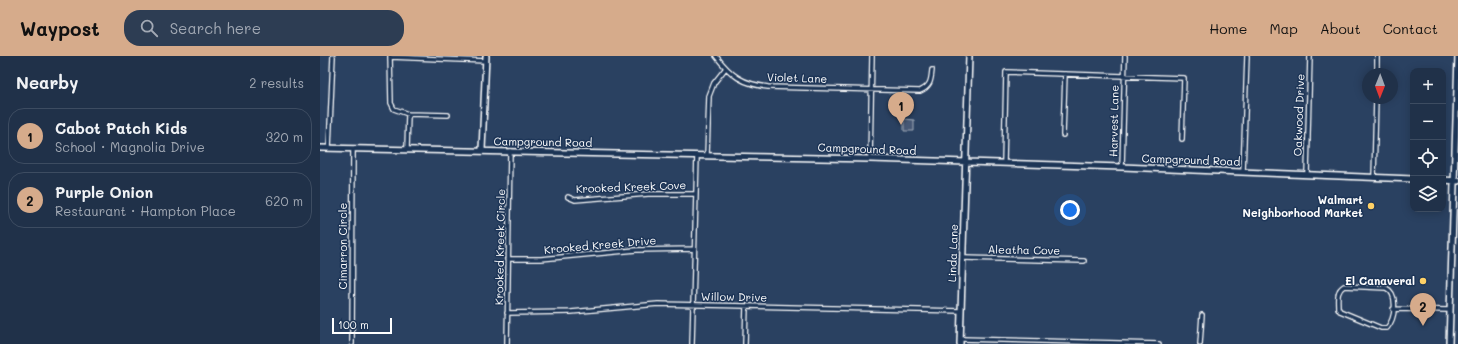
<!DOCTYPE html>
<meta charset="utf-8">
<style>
:root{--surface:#203149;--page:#2d3d53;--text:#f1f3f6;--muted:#a2a9b4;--line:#3d4c61;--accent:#d6ab8b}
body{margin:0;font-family:Mali,sans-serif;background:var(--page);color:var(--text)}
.controls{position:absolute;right:12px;top:12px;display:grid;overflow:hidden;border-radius:8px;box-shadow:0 2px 10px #0003}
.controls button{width:36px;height:36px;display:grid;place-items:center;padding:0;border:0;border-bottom:1px solid var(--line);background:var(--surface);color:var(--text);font:20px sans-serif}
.compass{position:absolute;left:1042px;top:12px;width:36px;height:36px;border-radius:50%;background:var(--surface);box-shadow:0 2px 10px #0003;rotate:181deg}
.scale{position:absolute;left:12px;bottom:10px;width:60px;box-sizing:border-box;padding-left:4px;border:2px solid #fff;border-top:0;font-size:11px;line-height:14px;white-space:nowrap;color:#fff;-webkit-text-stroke:3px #1d3557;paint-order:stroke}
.you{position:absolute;left:750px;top:154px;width:14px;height:14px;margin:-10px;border:3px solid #fff;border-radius:50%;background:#1a73e8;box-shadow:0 0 0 6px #1a73e833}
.badge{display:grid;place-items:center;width:26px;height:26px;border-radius:50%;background:var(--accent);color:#111;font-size:13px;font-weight:700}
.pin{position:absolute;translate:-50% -33px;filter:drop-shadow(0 1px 2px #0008)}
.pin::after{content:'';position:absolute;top:21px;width:14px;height:12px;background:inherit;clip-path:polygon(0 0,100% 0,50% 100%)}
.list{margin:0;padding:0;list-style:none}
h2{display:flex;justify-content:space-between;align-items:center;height:52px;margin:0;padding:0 16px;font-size:17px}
h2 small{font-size:13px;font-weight:400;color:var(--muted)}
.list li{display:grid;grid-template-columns:26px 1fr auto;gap:12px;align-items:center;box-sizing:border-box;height:56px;margin:0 8px 8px;padding:0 8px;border:1px solid var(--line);border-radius:16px}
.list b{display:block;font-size:15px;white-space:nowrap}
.list p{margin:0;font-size:13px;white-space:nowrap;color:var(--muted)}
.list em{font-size:13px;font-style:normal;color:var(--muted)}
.icon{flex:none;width:22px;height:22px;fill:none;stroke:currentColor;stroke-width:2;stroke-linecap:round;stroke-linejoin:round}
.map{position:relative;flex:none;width:1138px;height:288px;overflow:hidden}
header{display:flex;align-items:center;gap:24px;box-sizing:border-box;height:56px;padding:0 20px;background:var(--accent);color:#111}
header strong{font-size:19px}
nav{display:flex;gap:22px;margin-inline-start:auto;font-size:14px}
.search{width:280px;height:36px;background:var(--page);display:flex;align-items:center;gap:10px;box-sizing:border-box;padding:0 14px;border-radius:16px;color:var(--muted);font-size:15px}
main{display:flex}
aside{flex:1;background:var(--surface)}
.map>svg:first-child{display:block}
.green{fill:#465975;stroke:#a2acba}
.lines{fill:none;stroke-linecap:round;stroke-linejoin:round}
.street-casing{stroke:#fff;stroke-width:6}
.secondary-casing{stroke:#fff;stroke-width:8}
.street{stroke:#1d3557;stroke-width:3.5}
.secondary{stroke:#1d3557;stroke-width:5}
.poi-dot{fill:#ffd166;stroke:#1d3557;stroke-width:1.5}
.labels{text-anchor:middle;stroke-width:3;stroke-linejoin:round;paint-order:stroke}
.street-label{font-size:11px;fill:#fff;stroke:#1d3557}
.poi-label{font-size:11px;font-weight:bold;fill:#fff;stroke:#1d3557;text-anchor:end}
</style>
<header>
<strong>Waypost</strong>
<div class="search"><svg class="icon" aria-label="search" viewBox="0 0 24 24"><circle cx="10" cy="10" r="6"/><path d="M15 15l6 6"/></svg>Search here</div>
<nav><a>Home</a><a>Map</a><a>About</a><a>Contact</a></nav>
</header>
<main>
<aside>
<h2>Nearby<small>2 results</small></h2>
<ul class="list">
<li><span class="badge">1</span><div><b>Cabot Patch Kids</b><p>School · Magnolia Drive</p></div><em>320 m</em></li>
<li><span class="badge">2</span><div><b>Purple Onion</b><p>Restaurant · Hampton Place</p></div><em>620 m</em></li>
</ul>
</aside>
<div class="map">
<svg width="1138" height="288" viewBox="0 0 1138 288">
<rect width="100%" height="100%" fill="#2a4161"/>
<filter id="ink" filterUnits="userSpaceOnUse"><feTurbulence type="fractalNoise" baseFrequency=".025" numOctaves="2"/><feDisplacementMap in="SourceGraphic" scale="8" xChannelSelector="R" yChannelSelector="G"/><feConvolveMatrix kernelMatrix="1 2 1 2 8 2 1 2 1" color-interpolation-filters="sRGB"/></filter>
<g filter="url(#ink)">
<path class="green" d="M 584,63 L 594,64 L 594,75 L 584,75 Z"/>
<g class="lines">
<g class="street-casing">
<path id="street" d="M 70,0 L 71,47 L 74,53 L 88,58 L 128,59
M 396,0 C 411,20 423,28 448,31 L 600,35 C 611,30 611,24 612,14
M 71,1 L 166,5
M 1057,18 L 1057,0
M 743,79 L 745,18
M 9,92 L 13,0
M 87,93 L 88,58
M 387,99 L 389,40 L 394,27 L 405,13
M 550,103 L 552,0
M 684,107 L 686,16 L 864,22 L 862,83
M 802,111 L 805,0
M 923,116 L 927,0
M 987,118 L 990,0
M 1054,122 L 1056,42
M 248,141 L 255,144 L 328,138 L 376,138
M 644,202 L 764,205
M 188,203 L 221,203 L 316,194 L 374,193
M 1024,230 L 1066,232 C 1079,238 1075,263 1067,272 L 1061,272 L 1020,255 L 1018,252 C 1018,243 1016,235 1024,230 Z
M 1073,253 L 1129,254
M 187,257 L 251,256 L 338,248 L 641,255
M 641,283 L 839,288
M 32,288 L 33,93
M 187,288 L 190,95
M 372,288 L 377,99
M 425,288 L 426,250
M 880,288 L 882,259"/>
</g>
<g class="secondary-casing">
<path id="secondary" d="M 0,92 L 550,103 L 802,111 L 1093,123
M 162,94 L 166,0
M 1123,124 L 1138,125
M 640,288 L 649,0
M 1129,288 L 1138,0"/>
</g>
<use href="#street" class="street"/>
<use href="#secondary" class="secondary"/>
</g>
</g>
<g class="poi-dot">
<circle cx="1051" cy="150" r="4"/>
<circle cx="1103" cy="225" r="4"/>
</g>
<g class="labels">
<g class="street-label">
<text transform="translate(477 22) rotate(2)" y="4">Violet Lane</text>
<text transform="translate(979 59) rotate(-88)" y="4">Oakwood Drive</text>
<text transform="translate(794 65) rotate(-89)" y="4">Harvest Lane</text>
<text transform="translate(223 86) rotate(1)" y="4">Campground Road</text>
<text transform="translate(547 93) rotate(2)" y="4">Campground Road</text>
<text transform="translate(871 104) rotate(2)" y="4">Campground Road</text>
<text transform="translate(311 131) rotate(-2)" y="4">Krooked Kreek Cove</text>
<text transform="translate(280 189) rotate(-5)" y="4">Krooked Kreek Drive</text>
<text transform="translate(23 190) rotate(-90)" y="4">Cimarron Circle</text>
<text transform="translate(180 191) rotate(-89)" y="4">Krooked Kreek Circle</text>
<text transform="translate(704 194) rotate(1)" y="4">Aleatha Cove</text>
<text transform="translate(633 197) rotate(-88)" y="4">Linda Lane</text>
<text transform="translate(414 241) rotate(1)" y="4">Willow Drive</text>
</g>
<g class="poi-label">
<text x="1043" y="148">Walmart<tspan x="1043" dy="13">Neighborhood Market</tspan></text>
<text x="1095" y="229">El Canaveral</text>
</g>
</g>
</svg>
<div class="controls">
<button>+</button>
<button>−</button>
<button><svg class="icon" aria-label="locate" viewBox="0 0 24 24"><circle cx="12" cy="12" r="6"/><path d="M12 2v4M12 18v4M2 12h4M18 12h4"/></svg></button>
<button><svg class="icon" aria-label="layers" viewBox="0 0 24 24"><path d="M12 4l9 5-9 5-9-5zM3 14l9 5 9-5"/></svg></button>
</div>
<svg class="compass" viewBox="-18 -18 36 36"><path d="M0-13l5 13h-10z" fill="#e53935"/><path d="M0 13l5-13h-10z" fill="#a2a9b4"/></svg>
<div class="scale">100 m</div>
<div class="you"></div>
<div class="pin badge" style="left:581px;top:69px">1</div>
<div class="pin badge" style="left:1103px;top:270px">2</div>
</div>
</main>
